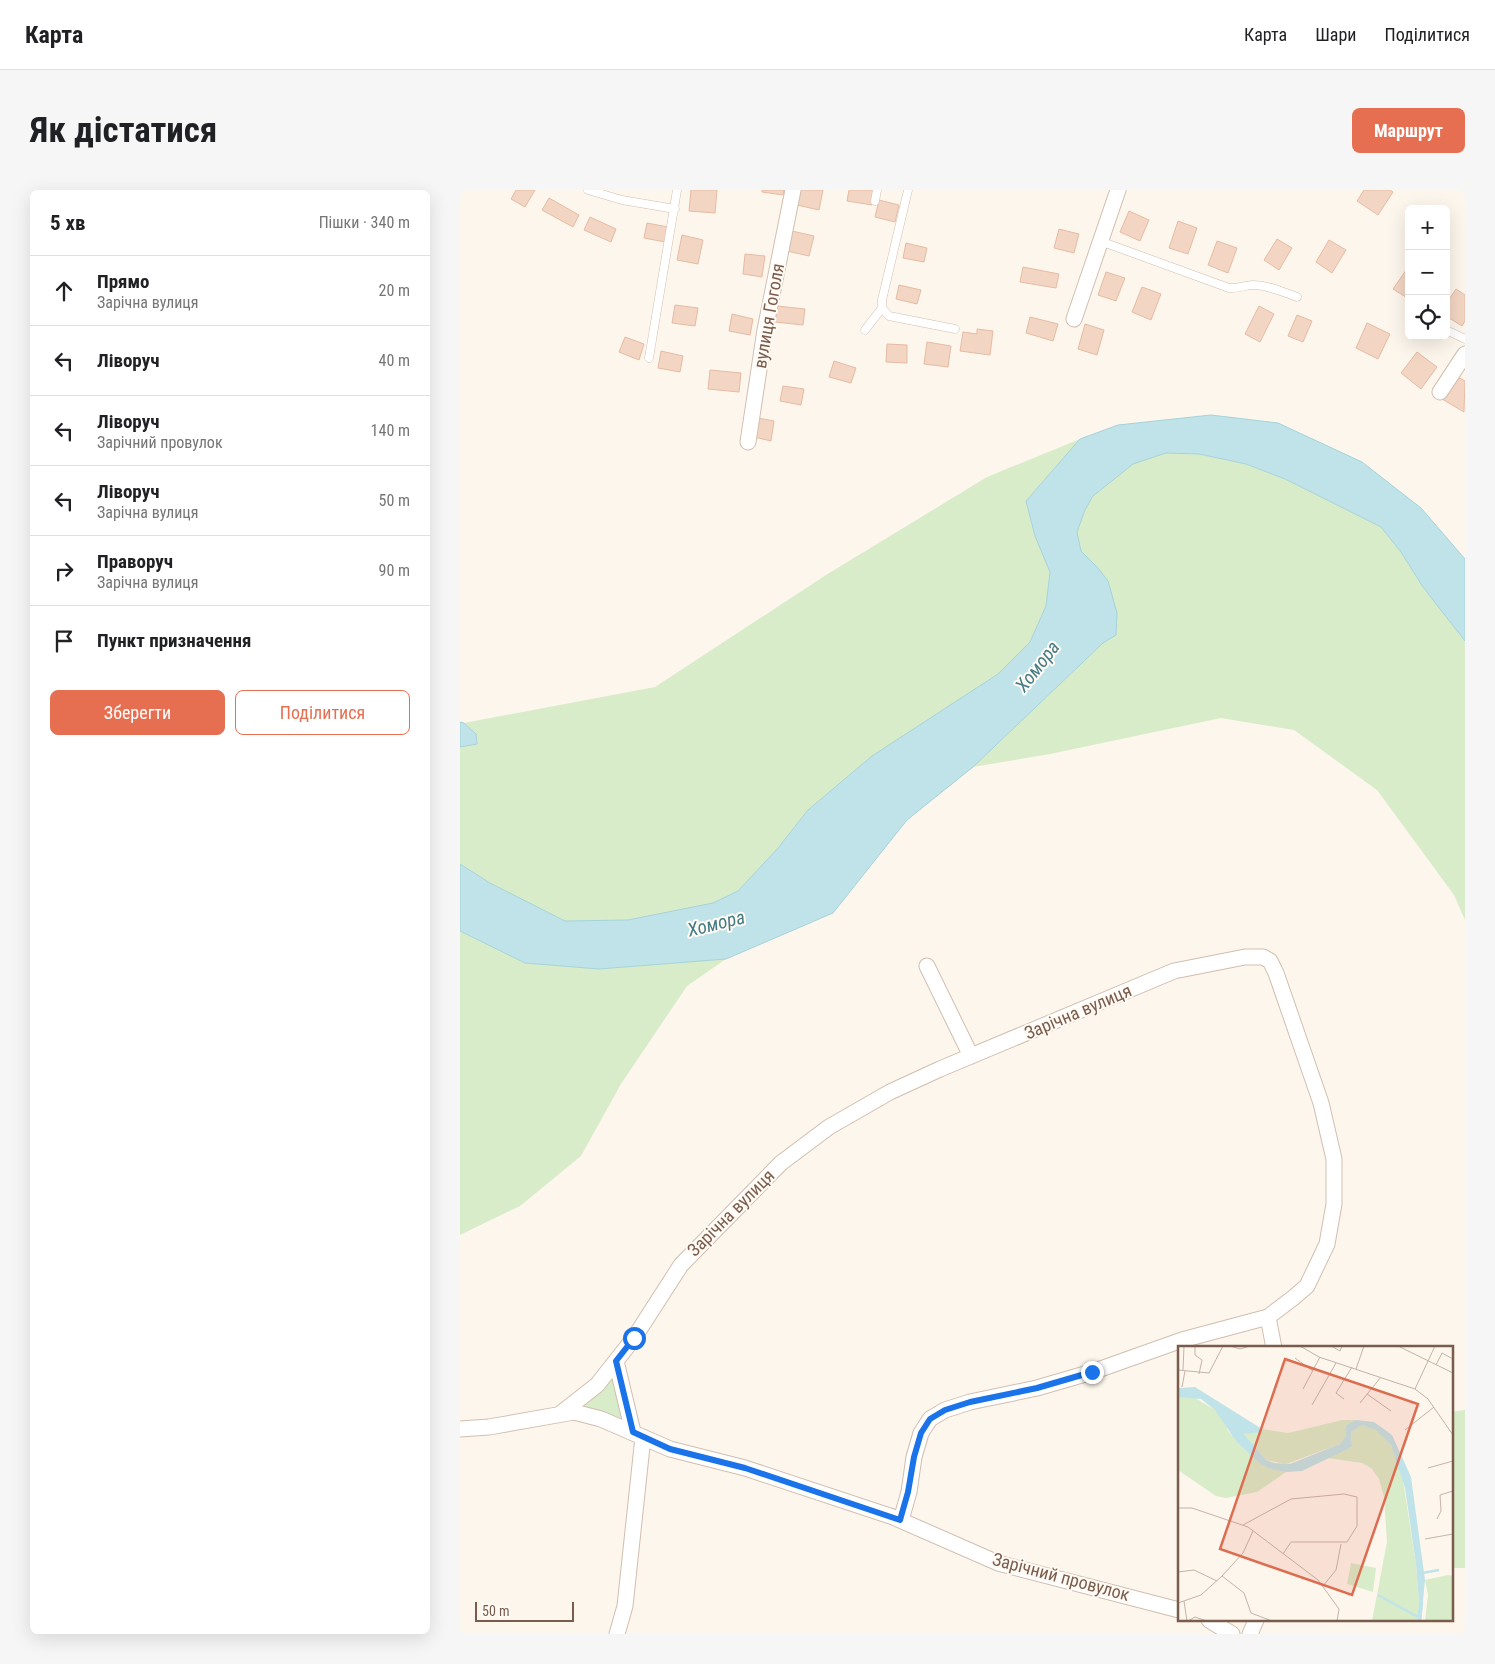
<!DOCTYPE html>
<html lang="uk">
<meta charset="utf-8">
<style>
:root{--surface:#fff;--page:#f6f6f6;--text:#202124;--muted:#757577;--line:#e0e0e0;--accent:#e76f51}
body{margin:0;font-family:"Roboto Condensed",sans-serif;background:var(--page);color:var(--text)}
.controls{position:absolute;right:15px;top:15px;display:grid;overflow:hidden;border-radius:8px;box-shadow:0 5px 20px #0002}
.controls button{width:45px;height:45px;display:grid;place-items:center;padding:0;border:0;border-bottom:1px solid var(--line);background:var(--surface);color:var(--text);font:25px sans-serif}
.scale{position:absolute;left:15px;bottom:12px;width:99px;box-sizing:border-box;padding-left:5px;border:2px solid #7a5c4d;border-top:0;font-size:14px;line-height:18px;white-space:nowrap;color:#7a5c4d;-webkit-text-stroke:4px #fffaf3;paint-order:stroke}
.stop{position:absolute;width:15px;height:15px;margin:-11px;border:4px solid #1a73e8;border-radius:50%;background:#fff}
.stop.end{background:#1a73e8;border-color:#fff;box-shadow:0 1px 5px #0008}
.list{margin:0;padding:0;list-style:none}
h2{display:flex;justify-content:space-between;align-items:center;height:65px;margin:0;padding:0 20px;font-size:21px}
h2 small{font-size:16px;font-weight:400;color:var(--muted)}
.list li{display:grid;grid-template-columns:32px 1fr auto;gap:15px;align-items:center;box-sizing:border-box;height:70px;padding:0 20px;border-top:1px solid var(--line)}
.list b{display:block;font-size:19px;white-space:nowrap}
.list p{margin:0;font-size:16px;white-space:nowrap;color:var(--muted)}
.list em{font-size:16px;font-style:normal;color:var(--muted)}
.actions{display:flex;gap:10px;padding:15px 20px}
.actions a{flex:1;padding:11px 0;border:1px solid var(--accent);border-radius:8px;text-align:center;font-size:18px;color:var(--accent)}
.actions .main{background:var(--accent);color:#fff}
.icon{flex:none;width:28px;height:28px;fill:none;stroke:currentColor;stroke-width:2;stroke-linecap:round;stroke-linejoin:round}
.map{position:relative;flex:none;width:1005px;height:1444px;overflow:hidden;border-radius:8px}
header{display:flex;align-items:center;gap:30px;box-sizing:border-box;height:70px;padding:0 25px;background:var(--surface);border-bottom:1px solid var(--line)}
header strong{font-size:24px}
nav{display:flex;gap:28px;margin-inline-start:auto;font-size:18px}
.intro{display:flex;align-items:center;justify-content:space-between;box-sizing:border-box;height:120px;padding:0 30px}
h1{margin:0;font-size:35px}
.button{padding:12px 22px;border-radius:8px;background:var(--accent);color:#fff;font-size:18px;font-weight:700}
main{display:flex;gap:30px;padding:0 30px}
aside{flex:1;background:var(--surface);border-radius:8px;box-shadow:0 5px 20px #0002}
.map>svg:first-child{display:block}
.green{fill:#d8ecc9}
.water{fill:#bfe3e8;stroke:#a5d3da}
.building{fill:#f3d5c3;stroke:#e6bba3}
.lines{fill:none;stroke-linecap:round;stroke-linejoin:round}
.service-casing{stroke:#d1beb0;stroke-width:9}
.minor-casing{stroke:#d1beb0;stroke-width:17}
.service{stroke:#fff;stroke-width:8}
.minor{stroke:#fff;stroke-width:15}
.route{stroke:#1a73e8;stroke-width:6}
.labels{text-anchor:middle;stroke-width:4;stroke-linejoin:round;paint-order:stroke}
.street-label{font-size:18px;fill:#7a5c4d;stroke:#fffaf3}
.water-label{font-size:19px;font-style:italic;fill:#437c86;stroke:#fffaf3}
.inset-river{fill:none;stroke:#bfe3e8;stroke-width:2.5}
.inset-road{fill:none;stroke:#c5b3a7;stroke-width:1}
.view{fill:#dc6d51;fill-opacity:0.15;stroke:#dc6d51;stroke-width:2.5}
.inset-edge{fill:none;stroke:#7a5c4d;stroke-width:2.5}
</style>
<header>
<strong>Карта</strong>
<nav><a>Карта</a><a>Шари</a><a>Поділитися</a></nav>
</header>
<div class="intro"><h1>Як дістатися</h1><a class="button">Маршрут</a></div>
<main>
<aside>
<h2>5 хв<small>Пішки · 340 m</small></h2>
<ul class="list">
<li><svg class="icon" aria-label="ahead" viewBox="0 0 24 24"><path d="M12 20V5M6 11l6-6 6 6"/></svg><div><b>Прямо</b><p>Зарічна вулиця</p></div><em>20 m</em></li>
<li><svg class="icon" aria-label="left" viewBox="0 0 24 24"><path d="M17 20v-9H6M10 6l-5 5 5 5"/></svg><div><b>Ліворуч</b></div><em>40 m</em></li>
<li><svg class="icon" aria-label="left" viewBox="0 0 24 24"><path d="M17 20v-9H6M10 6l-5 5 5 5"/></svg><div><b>Ліворуч</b><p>Зарічний провулок</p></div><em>140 m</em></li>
<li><svg class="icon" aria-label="left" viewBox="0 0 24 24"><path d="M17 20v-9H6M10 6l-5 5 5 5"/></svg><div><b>Ліворуч</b><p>Зарічна вулиця</p></div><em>50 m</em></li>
<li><svg class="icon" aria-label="right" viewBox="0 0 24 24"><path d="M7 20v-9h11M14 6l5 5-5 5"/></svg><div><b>Праворуч</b><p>Зарічна вулиця</p></div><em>90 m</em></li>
<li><svg class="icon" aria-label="arrive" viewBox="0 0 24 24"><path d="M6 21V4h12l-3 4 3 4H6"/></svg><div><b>Пункт призначення</b></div></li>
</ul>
<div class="actions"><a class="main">Зберегти</a><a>Поділитися</a></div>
</aside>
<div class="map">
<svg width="1005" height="1444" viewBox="0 0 1005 1444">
<rect width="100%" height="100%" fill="#fdf6ec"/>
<path class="green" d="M 620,249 L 566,311 L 575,346 L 590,382 L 586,416 L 570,452 L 538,484 L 412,566 L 348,620 L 318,658 L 278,701 L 253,713 L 168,730 L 105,731 L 30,693 L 0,674 L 0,557 L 17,553 L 16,544 L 4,533 L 195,497 L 366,385 L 527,287 Z
M 706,263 L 739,264 L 786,274 L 825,289 L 921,337 L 941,362 L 963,397 L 1005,451 L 1005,730 L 994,705 L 917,600 L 834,540 L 761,528 L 590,564 L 513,577 L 643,453 L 656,445 L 648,391 L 638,378 L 621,361 L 617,342 L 625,320 L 633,306 L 673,274 Z
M 0,741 L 65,773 L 139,779 L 266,769 L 227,796 L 161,894 L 121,966 L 60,1016 L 0,1045 Z
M 156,1171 L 173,1242 L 114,1222 Z
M 1005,1220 L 1005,1378 L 991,1378 L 991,1222 Z"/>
<path class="water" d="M 751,225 L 818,233 L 902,272 L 961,318 L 1005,369 L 1005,451 L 963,397 L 941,362 L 921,337 L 825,289 L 786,274 L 739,264 L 706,263 L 673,274 L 633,306 L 625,320 L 617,342 L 621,361 L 638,378 L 648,391 L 657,423 L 656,445 L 643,453 L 513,577 L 447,630 L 373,723 L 266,769 L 139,779 L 65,773 L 0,741 L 0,674 L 30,693 L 105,731 L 168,730 L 253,713 L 278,701 L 318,658 L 348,620 L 412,566 L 538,484 L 570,452 L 586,416 L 590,382 L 575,346 L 566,311 L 620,249 L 658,235 Z
M 0,532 L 4,533 L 16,544 L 17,554 L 0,557 Z"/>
<path class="building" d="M 56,0 L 75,0 L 65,17 L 51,9 Z
M 231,0 L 257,0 L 255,23 L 229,21 Z
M 302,0 L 324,0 L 323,5 L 302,2 Z
M 341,0 L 363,0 L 359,20 L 337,15 Z
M 389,0 L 414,0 L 412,15 L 387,11 Z
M 904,0 L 930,0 L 933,2 L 918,25 L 897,11 Z
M 89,8 L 119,25 L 113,37 L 82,20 Z
M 419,10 L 439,15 L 435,32 L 415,27 Z
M 669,21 L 689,30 L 680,51 L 660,42 Z
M 130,27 L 156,39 L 151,52 L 124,40 Z
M 718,31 L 737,38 L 728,64 L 709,58 Z
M 187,33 L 208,37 L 205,52 L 184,48 Z
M 599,39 L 619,44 L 614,63 L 594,58 Z
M 332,41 L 354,46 L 349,66 L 327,61 Z
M 222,45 L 243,50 L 238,74 L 217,70 Z
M 817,49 L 832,58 L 819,80 L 804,70 Z
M 869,50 L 886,60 L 872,83 L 856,72 Z
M 757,51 L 777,58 L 768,83 L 748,75 Z
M 446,53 L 467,58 L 464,72 L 443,68 Z
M 285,64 L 305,66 L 302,87 L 283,84 Z
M 949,76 L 949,109 L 933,99 Z
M 563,77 L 599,84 L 596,98 L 560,92 Z
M 646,82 L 665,88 L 656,111 L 638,105 Z
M 439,95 L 461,100 L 457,114 L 436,109 Z
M 682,97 L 701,104 L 691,130 L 672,122 Z
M 996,99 L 1005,105 L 1005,131 L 1002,136 L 986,126 L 986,114 Z
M 215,115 L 238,118 L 235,136 L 212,133 Z
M 317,116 L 345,119 L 343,135 L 315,132 Z
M 799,116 L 814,124 L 800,152 L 785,144 Z
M 272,124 L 293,129 L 290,145 L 269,141 Z
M 837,125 L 852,131 L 843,152 L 828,146 Z
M 570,127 L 598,134 L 593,151 L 566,143 Z
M 907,133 L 930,144 L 918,169 L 896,158 Z
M 625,134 L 644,140 L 637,165 L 618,159 Z
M 517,139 L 533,141 L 530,165 L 500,161 L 503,142 L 517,144 Z
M 165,147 L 184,154 L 179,170 L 159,162 Z
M 467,152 L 491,156 L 488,177 L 464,174 Z
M 427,154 L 447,155 L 447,173 L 426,172 Z
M 201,161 L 223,166 L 220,182 L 198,178 Z
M 957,162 L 977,177 L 961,199 L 941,183 Z
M 374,171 L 396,178 L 391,193 L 369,187 Z
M 250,180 L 281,183 L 279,202 L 248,199 Z
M 996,186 L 1005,191 L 1004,222 L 982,209 Z
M 323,196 L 344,199 L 341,215 L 320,211 Z
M 298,228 L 314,231 L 311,251 L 294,247 Z"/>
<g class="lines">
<g class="service-casing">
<path id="service" d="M 128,0 L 162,10 L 215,19
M 448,0 L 422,110 L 422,118 L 429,126 L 495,139
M 415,11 L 417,0
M 640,51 L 769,98 C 779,99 785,95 793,95 C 808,95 823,102 837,107
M 405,140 L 422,118
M 986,140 L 1005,149
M 189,168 L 217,0"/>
</g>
<g class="minor-casing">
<path id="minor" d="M 614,129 L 658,0
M 980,202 L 1005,164
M 288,252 L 305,140 L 333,0
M 467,776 L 511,866
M 808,1127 L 814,1158
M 156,1171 L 173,1242
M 100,1224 L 137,1195 L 174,1148 L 221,1075 L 321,973 L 369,937 L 430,902 L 480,879 L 714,781 L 785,767 L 803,767 L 810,771 L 816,783 L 861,913 L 874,969 L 874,1014 L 867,1054 L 847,1096 L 833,1108 L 808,1127 L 722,1150 L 632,1182 L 577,1198 L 510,1212 L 485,1220 L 470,1229 L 461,1243 L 454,1267 L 449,1302 L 441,1330
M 0,1239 L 29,1237 L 114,1222 L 141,1229 L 210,1259 L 285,1278 L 433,1327 L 538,1373 L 719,1420
M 749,1430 L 772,1444
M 157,1444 L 165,1416 L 183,1247
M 790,1444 L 796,1430"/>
</g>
<use href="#service" class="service"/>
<use href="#minor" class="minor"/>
</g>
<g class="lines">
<path class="route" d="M 174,1148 L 156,1171 L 173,1242 L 210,1259 L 285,1278 L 440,1330 L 448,1302 L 454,1267 L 461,1243 L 470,1229 L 485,1220 L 510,1212 L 577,1198 L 632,1182"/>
</g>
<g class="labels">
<g class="street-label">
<text transform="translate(309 126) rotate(-80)" y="6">вулиця Гоголя</text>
<text transform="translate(618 822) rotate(-23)" y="6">Зарічна вулиця</text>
<text transform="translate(271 1023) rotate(-45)" y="6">Зарічна вулиця</text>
<text transform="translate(601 1387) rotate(15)" y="6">Зарічний провулок</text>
</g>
<g class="water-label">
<text transform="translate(577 476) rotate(-52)" y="7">Хомора</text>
<text transform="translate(256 733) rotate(-14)" y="7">Хомора</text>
</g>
</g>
<g transform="translate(718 1156)">
<rect width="275" height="275" fill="#fdf6ec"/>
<path d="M 14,50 L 37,64 L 46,72 L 50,85 L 81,117 L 108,126 L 79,146 L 48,152 L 38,150 L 0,124 L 0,51 ZM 164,74 L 178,74 L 168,79 L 168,90 L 162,98 L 108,118 L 88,114 L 66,88 L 84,83 L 110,87 ZM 184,79 L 199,84 L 213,99 L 225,134 L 238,218 L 241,256 L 239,275 L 194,275 L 209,196 L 206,151 L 201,133 L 193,122 L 184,117 L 149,112 L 174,101 L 173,86 ZM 173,217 L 198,222 L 195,246 L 169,238 ZM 270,229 L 275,230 L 275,275 L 247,275 L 250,249 L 247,234 Z" fill="#d8ecc9"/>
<path d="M 17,41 L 84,83 L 84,86 L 66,88 L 88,114 L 96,117 L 112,118 L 162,98 L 168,90 L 168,79 L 178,74 L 196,76 L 214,89 L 233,131 L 247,234 L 243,275 L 239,275 L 241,256 L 238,218 L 227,142 L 213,99 L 198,84 L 184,79 L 173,86 L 174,101 L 124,125 L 108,126 L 90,122 L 81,117 L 58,95 L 37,64 L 23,53 L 0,51 L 0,42 Z" fill="#bfe3e8"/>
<path class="inset-river" d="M 244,227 L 261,224M 200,249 L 240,271M 242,275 L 244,256"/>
<path class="inset-road" d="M 17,0 L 17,9 L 24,14 L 21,28M 52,0 L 62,3 L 72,0M 122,0 L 141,11 L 237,43 L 250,53 L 275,89M 153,0 L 162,5 L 164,0M 220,0 L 275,27M 117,12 L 135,25M 258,19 L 264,7 L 275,13M 178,23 L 186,0M 0,24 L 31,27 L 45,0M 5,24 L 6,0M 4,41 L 7,25M 125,43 L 142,11M 237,43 L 257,0M 189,48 L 213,65M 166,53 L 158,47 L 174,21M 182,57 L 203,31M 134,59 L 158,17M 227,84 L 256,61M 250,122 L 275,115M 0,162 L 14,162 L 70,181 L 140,234 L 161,263 L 159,275M 259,173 L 263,165 L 262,149 L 275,145M 65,179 L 113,153 L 166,148 L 179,151 L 179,180 L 169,196 L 113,196 L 105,208M 247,193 L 275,188M 0,226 L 16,224 L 39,235M 44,230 L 66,247 L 73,267 L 94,275M 145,240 L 158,224 L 163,198M 6,255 L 9,275M 0,257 L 23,249 L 44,230 L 65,207 L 75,185M 10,275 L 17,271 L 29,275"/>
<path class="view" d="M 107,13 L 240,58 L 174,249 L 42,203 Z"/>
<rect width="275" height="275" class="inset-edge"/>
</g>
</svg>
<div class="controls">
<button>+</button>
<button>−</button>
<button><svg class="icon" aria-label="locate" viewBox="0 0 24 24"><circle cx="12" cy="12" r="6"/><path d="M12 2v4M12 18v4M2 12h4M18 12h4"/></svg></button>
</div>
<div class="scale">50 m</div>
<div class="stop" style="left:174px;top:1148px"></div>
<div class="stop end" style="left:632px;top:1182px"></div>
</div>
</main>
